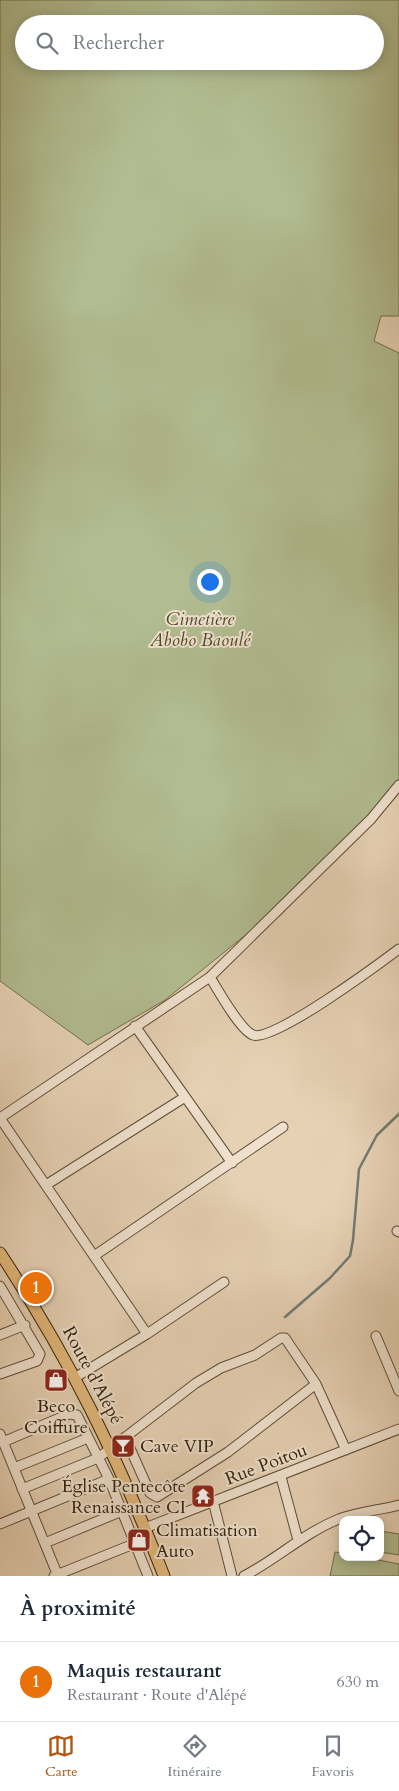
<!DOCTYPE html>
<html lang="fr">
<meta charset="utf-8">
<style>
:root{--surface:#fff;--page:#f2f2f3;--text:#1f2937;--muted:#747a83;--line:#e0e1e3;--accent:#b45309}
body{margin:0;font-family:Cardo,serif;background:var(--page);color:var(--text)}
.controls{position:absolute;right:15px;bottom:15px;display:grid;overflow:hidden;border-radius:10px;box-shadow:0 2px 12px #0003}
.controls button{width:45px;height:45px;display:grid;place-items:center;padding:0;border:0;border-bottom:1px solid var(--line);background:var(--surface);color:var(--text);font:25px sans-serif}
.you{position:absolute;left:209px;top:581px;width:18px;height:18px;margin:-12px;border:4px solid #fff;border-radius:50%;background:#1a73e8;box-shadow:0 0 0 8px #1a73e833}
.badge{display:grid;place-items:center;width:32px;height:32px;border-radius:50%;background:var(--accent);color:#fff;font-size:16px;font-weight:700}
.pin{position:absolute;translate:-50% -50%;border:2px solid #fff;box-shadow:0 1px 5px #0006}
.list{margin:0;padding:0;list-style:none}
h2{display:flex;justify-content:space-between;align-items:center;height:65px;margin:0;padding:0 20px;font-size:21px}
h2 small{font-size:16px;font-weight:400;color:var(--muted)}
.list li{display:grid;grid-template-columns:32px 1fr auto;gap:15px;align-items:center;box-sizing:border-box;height:80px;padding:0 20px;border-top:1px solid var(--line)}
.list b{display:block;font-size:19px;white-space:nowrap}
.list p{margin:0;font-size:16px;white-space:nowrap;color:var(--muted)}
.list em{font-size:16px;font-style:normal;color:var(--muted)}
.icon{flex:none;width:28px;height:28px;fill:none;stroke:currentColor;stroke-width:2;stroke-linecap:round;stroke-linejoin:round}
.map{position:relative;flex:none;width:399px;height:1576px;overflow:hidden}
.search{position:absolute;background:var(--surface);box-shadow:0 2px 12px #0003;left:15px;right:15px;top:15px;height:55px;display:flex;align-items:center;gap:12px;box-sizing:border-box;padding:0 18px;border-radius:28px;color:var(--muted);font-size:19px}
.sheet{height:145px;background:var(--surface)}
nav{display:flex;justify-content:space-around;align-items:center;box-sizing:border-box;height:70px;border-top:1px solid var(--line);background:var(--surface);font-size:14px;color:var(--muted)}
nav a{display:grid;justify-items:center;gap:2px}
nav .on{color:var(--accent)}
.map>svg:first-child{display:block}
.green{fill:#b1bc90;stroke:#72704e;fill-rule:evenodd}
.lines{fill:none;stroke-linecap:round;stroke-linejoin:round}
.stream{stroke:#707b74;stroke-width:2.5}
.minor-casing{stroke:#5f4e37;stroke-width:11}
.major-casing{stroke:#32230d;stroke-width:13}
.minor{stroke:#efe1ce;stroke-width:9}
.major{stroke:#e3b87a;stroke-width:11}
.labels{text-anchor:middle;stroke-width:4;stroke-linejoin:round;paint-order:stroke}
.park-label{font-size:18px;font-style:italic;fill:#52492e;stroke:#efe1ce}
.street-label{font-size:18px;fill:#32230d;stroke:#efe1ce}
.poi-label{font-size:18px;fill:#32230d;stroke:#efe1ce;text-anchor:start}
</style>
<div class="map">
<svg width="399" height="1576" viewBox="0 0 399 1576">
<rect width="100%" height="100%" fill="#e6d1b4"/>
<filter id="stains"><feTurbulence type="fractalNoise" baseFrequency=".004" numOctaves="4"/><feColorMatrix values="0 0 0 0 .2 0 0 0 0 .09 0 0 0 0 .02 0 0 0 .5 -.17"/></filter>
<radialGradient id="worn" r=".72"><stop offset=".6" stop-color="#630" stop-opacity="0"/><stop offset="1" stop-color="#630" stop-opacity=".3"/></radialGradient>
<path class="green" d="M 0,0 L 399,0 L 399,316 L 381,316 L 374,341 L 399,353 L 399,779 L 376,808 L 279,908 L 165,1000 L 88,1045 L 0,981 ZM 24,24 L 375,24 L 375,61 L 24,61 Z
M 380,1531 L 399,1534 L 399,1555 L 380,1552 Z
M 335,1552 L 343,1553 L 343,1557 L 363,1557 L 399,1564 L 399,1576 L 330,1576 Z"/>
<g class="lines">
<path class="stream" d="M 285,1317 L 330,1278 L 350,1256 L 353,1240 L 359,1169 L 377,1135 L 399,1114"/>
<g class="minor-casing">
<path id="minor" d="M 210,977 L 371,819 L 399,785
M 135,1026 L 232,1163
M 0,1118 L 210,977 C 218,990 240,1030 253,1035 C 272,1043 379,964 399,949
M 0,1118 L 147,1334
M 46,1185 L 185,1097
M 397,1231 L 399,1232
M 94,1256 L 283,1127
M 0,1286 L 40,1354 L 37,1361 L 0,1374
M 0,1335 L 25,1325
M 376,1336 L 399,1391
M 76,1377 L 147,1334 L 224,1282
M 0,1434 L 58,1576
M 125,1437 L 150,1493 L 157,1497 L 228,1452 L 316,1384 L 346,1450
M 3,1442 L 69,1414 L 77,1415 L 109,1479 L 148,1576
M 14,1468 L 88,1438
M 281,1477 L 298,1540
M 22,1489 L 98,1458 L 196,1383 L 221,1368 L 255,1355 L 281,1338 L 285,1338 L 316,1384
M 213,1501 L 232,1576
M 0,1524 L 109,1479
M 145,1528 L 399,1429
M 45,1543 L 122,1511
M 54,1576 L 136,1543
M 244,1576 C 277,1559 304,1533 339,1519 C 358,1512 380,1510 399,1505"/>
</g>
<g class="major-casing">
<path id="major" d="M 0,1253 C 70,1359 118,1458 164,1576"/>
</g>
<use href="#minor" class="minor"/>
<use href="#major" class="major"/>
</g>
<defs>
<g id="shop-square" transform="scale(1.25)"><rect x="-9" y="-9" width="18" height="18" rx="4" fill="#8f2418" stroke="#efe1ce"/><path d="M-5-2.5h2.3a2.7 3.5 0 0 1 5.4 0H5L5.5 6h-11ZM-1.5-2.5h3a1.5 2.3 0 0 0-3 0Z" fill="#fff"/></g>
<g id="bar-square" transform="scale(1.25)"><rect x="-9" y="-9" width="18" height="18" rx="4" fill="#8f2418" stroke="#efe1ce"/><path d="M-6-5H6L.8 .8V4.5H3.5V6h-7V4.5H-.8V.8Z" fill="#fff"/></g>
<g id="temple-square" transform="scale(1.25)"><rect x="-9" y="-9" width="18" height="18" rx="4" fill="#8f2418" stroke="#efe1ce"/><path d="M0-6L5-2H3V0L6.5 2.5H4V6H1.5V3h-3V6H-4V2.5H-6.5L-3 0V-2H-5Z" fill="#fff"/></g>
</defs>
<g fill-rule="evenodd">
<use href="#shop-square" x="56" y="1380"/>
<use href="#bar-square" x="123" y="1446"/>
<use href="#temple-square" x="203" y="1496"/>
<use href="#shop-square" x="139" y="1540"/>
</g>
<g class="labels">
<g class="park-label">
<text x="200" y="625">Cimetière<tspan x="200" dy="21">Abobo Baoulé</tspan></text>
</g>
<g class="street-label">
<text transform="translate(93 1375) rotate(62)" y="6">Route d'Alépé</text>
<text transform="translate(266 1464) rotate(-21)" y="6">Rue Poitou</text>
</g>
<g class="poi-label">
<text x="56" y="1412" text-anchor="middle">Beco<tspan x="56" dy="21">Coiffure</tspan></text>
<text x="140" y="1452">Cave VIP</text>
<text x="186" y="1492" text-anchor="end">Église Pentecôte<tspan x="186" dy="21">Renaissance CI</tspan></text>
<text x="156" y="1536">Climatisation<tspan x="156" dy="21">Auto</tspan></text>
</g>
</g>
<rect width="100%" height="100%" filter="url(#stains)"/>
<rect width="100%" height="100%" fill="url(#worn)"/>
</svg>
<div class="controls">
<button><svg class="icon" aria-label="locate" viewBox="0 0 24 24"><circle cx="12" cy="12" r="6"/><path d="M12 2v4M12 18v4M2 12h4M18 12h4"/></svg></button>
</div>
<div class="you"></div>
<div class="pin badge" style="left:36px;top:1288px;background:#e8710a">1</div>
<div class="search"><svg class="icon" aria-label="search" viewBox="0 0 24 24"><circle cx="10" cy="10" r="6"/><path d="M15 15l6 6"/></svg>Rechercher</div>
</div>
<section class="sheet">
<h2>À proximité<small></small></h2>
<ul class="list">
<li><span class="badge" style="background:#e8710a">1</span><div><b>Maquis restaurant</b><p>Restaurant · Route d'Alépé</p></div><em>630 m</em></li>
</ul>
</section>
<nav>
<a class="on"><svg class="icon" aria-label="map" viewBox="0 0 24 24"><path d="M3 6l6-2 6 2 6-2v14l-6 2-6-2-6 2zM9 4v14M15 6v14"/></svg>Carte</a>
<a><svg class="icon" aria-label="directions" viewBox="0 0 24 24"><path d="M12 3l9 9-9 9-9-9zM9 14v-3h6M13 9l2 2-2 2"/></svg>Itinéraire</a>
<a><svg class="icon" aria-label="saved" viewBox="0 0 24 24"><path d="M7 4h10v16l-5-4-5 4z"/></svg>Favoris</a>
</nav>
